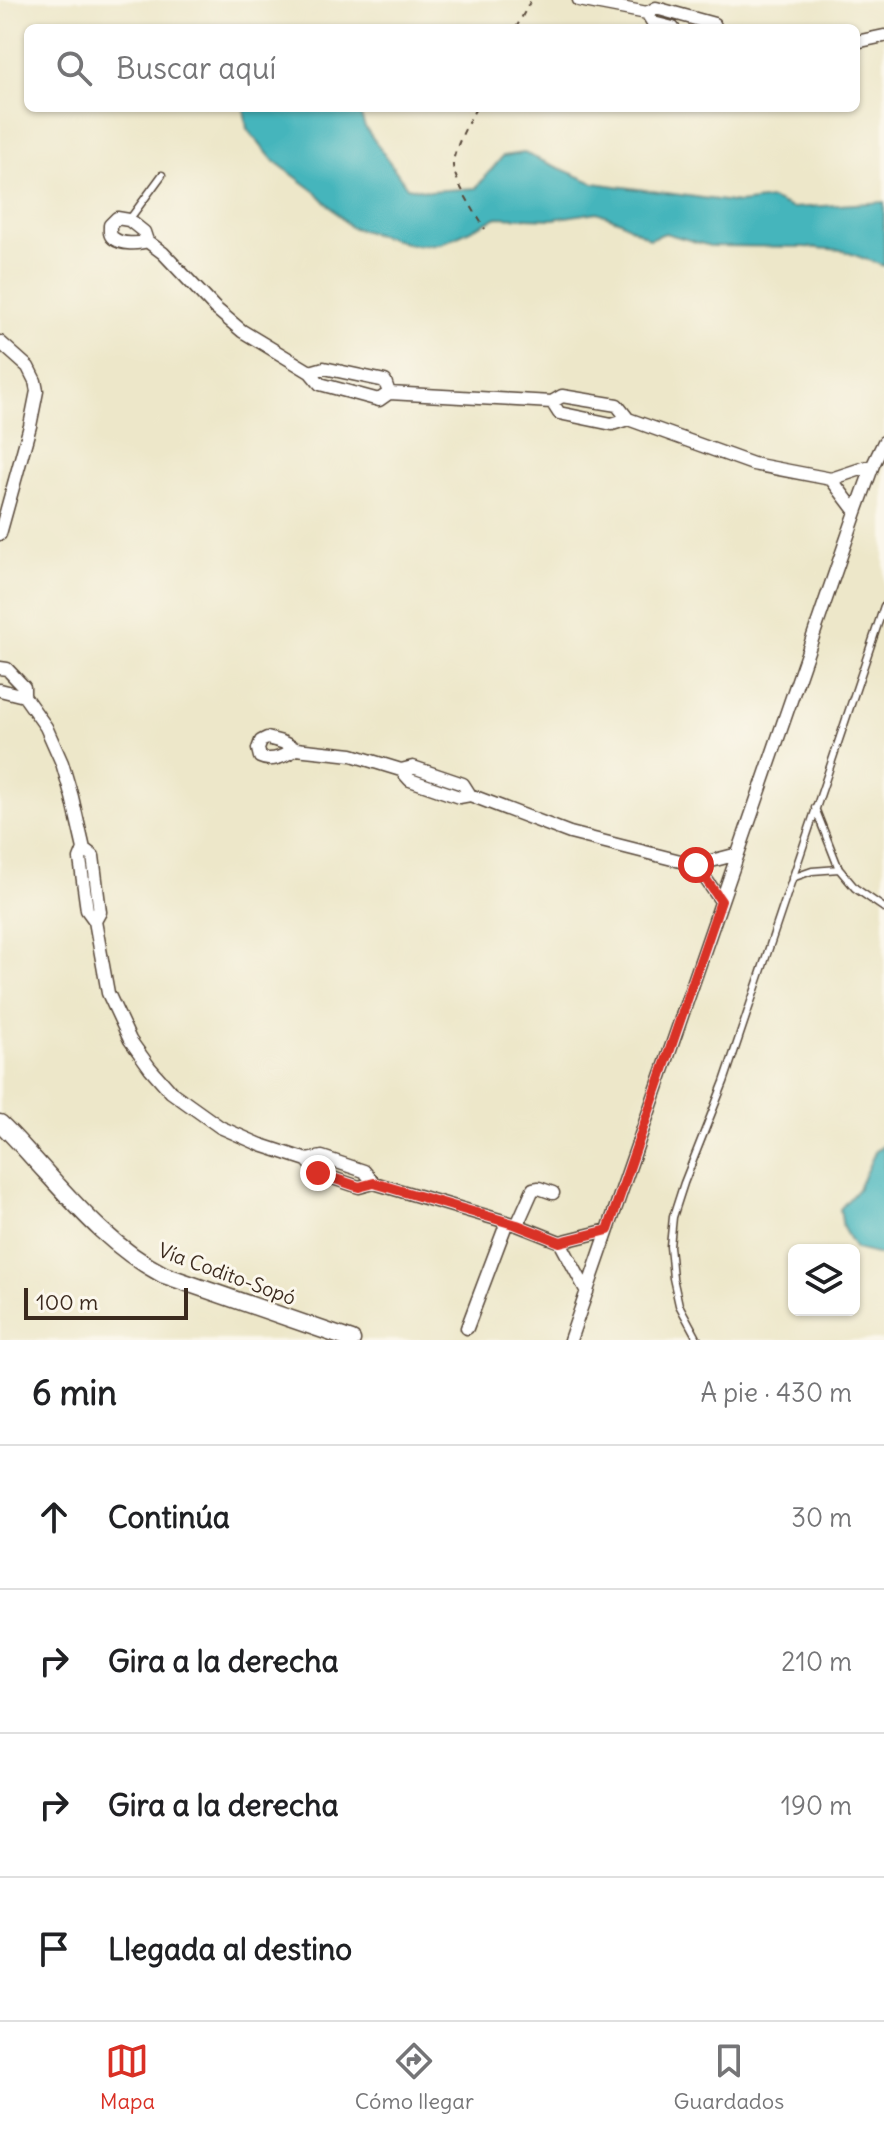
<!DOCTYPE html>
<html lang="es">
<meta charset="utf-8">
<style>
:root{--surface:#fff;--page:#f2f2f2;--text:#202124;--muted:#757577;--line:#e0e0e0;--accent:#d93025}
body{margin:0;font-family:Delius,sans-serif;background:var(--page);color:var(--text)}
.controls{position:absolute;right:24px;bottom:24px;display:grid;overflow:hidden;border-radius:12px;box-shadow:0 2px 6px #0004}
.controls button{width:72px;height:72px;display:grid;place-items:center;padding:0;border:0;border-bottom:2px solid var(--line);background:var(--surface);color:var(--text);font:40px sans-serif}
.scale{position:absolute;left:24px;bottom:20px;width:164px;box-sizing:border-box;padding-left:8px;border:4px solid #3b2a1e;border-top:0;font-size:22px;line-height:28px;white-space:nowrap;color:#3b2a1e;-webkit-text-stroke:6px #fbf7ec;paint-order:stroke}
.stop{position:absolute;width:24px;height:24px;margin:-18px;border:6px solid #d93025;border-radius:50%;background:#fff}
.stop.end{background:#d93025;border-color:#fff;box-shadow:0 2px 8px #0008}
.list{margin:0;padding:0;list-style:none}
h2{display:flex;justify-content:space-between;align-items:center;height:104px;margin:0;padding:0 32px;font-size:34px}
h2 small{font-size:26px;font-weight:400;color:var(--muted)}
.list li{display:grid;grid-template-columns:52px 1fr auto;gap:24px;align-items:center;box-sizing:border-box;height:144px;padding:0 32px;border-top:2px solid var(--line)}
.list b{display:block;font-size:30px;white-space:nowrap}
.list em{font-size:26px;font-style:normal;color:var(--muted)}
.icon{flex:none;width:44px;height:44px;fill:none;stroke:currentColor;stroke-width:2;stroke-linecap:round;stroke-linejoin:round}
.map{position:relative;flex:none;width:884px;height:1340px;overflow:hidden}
.search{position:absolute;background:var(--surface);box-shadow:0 2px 6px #0004;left:24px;right:24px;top:24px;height:88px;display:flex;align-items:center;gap:20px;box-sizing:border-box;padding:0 28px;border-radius:12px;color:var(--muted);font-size:30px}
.sheet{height:680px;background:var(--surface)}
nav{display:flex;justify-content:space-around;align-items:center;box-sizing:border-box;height:112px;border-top:2px solid var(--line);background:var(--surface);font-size:22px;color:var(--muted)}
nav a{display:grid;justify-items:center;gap:4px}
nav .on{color:var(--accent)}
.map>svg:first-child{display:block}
.water{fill:#45b5bc;stroke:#40706d;stroke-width:2}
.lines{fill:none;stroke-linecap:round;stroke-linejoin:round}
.service-casing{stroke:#564638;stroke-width:9}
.minor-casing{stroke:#564638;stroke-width:15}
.tertiary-casing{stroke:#564638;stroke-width:19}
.path{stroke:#564638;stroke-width:2;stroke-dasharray:6 6;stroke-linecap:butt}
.service{stroke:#fff;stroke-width:6}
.minor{stroke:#fff;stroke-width:12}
.tertiary{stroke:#fff;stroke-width:16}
.route{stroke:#d93025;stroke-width:10}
.labels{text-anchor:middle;stroke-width:6;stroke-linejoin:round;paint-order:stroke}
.street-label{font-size:20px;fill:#3b2a1e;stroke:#fbf7ec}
</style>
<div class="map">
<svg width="884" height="1340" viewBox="0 0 884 1340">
<rect width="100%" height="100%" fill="#fbf7ec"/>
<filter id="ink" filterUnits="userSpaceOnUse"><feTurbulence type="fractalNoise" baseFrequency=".0125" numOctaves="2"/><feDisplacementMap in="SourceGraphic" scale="16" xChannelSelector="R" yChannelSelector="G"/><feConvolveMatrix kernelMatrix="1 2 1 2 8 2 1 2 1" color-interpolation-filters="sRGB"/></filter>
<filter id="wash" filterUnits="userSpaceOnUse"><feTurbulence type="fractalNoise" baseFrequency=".006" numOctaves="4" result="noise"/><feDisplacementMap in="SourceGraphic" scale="32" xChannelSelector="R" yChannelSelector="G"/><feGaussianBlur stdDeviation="1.8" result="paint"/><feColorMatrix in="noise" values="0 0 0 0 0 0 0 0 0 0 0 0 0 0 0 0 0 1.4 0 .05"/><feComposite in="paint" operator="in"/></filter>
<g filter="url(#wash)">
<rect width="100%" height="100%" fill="#ede7c9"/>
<path class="water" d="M 244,108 L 358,108 L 365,127 L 407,187 L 430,191 L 476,188 L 503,156 L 524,153 L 594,183 L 739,203 L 771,199 L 792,208 L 884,202 L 884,266 L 841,250 L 805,247 L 710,246 L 665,233 L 650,239 L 620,221 L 597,212 L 553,219 L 497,217 L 441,244 L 413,245 L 350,227 L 316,192 L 273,160 L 247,129 Z
M 884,1145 L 884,1256 L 855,1249 L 843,1228 L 840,1209 L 858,1189 L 876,1150 Z"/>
</g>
<g filter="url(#ink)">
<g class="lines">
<g class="service-casing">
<path id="service" d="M 129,220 L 162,175
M 815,808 L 839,869
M 792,878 L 812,871 L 839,869 L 855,888 L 884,908
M 698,1340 L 679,1305 L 673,1278 L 670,1246 L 673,1217 L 684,1183 L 724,1082 L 884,606"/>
</g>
<g class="minor-casing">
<path id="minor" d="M 579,0 L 647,13 L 656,8 L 714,24 L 716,28
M 647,13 L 653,23 L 673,28
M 856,42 L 884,36
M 147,241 C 139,244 121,245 113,238 C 109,235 110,230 110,225 L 117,218 L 129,220 L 144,232 L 147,241 L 163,253 L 215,308 L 242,331 L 310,372 L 320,384 L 379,400 L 389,393 L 552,402 L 562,396 L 617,405 L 628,419 L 753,464 L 831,479 L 873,465
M 0,342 L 28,367 L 35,381 L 37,391 L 30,426 L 0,534
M 310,372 L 324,368 L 385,381 L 389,393
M 552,402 L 559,413 L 612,424 L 628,419
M 831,479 L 856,512
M 0,668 L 7,669 L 24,687 L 24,696 L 46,727 L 62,763 L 72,797 L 84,849 L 80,859 L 87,910 L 95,921 L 108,993 L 130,1040 L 150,1068 L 171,1092 L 220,1127 L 261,1145 L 307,1160 L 318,1173 L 359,1187 L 374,1183 L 517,1225 L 560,1242 L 608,1230
M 0,690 L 24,696
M 296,749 C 286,755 272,763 260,757 L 258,749 L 261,741 L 267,738 L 282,742 L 296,749 L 352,755 L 401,770 L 413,767 L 463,784 L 470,795
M 401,770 L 410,780 L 459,797 L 470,795 L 570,833 L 696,865 L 738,854
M 84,849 L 93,856 L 100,912 L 95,921
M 696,865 L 721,901
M 307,1160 L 322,1157 L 364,1171 L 374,1183
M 517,1225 L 533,1189 L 539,1188 L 553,1193
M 560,1242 L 587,1292
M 467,1328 L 507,1222
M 570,1340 L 856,512 L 873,465 L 884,442"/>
</g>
<g class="tertiary-casing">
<path id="tertiary" d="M 0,1123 C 12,1134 23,1147 34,1159 C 74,1203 111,1248 164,1275 L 352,1340"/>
</g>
<path class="path" d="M 516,28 L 531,0
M 476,108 C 469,121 452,152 453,166 C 455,182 476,214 485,229"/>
<use href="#service" class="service"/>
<use href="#minor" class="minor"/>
<use href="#tertiary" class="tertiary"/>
</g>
</g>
<g class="lines" filter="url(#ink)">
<path class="route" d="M 318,1173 L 359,1187 L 374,1183 L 517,1225 L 560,1242 L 608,1230 L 721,901 L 696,865"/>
</g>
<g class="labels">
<g class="street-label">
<text transform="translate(227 1274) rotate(20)" y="7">Vía Codito-Sopó</text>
</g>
</g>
</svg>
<div class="controls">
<button><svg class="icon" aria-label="layers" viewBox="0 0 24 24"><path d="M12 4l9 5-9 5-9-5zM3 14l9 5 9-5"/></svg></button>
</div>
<div class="scale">100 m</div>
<div class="stop" style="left:696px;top:865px"></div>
<div class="stop end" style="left:318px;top:1173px"></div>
<div class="search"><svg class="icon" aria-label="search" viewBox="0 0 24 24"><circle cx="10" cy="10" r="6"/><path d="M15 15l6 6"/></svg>Buscar aquí</div>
</div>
<section class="sheet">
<h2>6 min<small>A pie · 430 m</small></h2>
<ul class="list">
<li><svg class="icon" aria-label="ahead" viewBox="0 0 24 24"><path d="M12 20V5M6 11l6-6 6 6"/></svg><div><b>Continúa</b></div><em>30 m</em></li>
<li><svg class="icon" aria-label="right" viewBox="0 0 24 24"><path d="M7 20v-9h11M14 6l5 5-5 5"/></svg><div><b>Gira a la derecha</b></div><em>210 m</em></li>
<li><svg class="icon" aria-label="right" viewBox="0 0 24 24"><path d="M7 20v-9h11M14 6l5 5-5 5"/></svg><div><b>Gira a la derecha</b></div><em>190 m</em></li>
<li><svg class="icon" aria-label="arrive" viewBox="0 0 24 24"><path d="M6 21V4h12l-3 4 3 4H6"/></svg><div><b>Llegada al destino</b></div></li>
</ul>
</section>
<nav>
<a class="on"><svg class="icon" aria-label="map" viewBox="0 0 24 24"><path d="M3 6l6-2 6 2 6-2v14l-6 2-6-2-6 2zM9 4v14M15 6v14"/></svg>Mapa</a>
<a><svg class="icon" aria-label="directions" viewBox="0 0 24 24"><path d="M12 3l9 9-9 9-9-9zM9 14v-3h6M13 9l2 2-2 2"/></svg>Cómo llegar</a>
<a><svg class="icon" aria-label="saved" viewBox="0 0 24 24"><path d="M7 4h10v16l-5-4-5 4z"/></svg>Guardados</a>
</nav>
